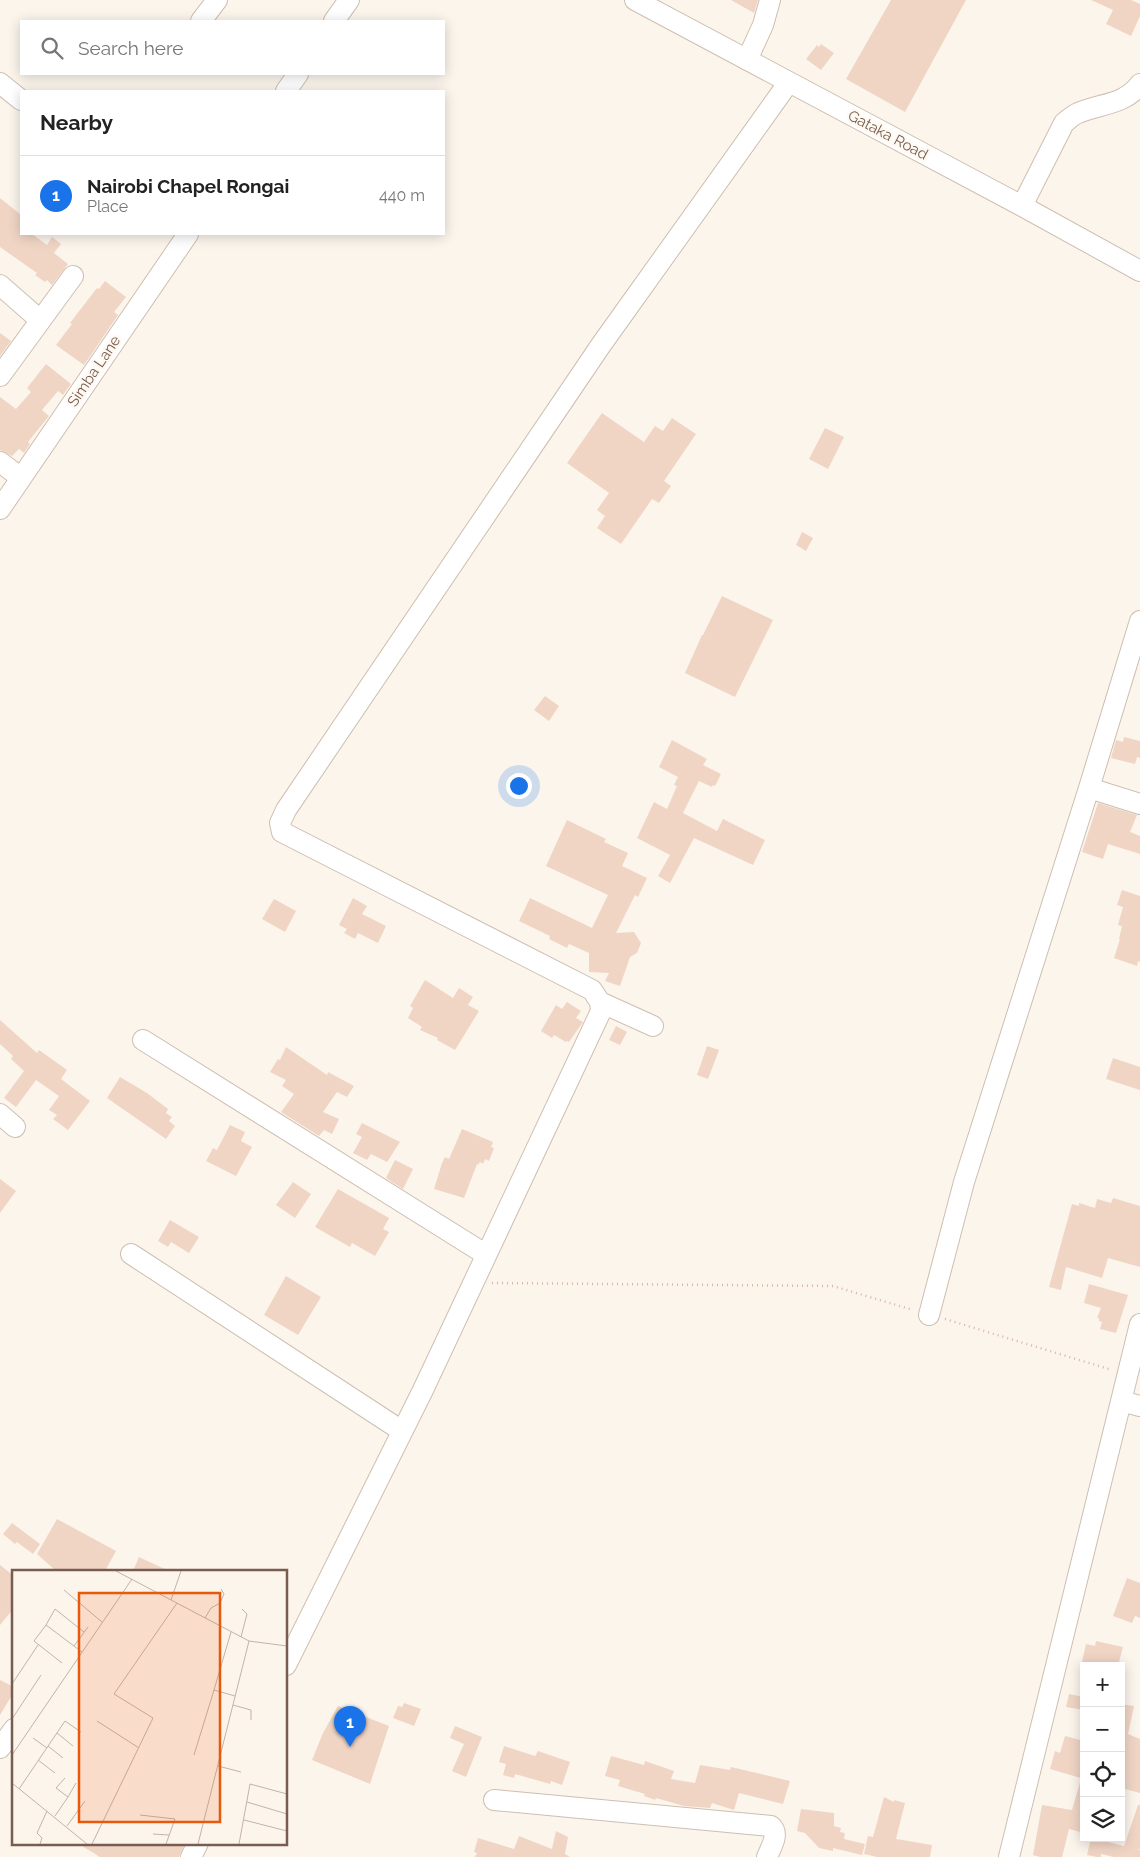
<!DOCTYPE html>
<meta charset="utf-8">
<style>
:root{--surface:#fff;--page:#f6f6f6;--text:#222;--muted:#767676;--line:#e0e0e0;--accent:#1a73e8}
body{margin:0;font-family:Raleway,sans-serif;background:var(--page);color:var(--text)}
.controls{position:absolute;right:15px;bottom:15px;display:grid;overflow:hidden;border-radius:0px;box-shadow:0 2px 12px #0003}
.controls button{width:45px;height:45px;display:grid;place-items:center;padding:0;border:0;border-bottom:1px solid var(--line);background:var(--surface);color:var(--text);font:25px sans-serif}
.you{position:absolute;left:518px;top:785px;width:18px;height:18px;margin:-12px;border:4px solid #fff;border-radius:50%;background:#1a73e8;box-shadow:0 0 0 8px #1a73e833}
.badge{display:grid;place-items:center;width:32px;height:32px;border-radius:50%;background:var(--accent);color:#fff;font-size:16px;font-weight:700}
.pin{position:absolute;translate:-50% -41px;filter:drop-shadow(0 1px 2px #0008)}
.pin::after{content:'';position:absolute;top:26px;width:18px;height:15px;background:inherit;clip-path:polygon(0 0,100% 0,50% 100%)}
.list{margin:0;padding:0;list-style:none}
h2{display:flex;justify-content:space-between;align-items:center;height:65px;margin:0;padding:0 20px;font-size:21px}
h2 small{font-size:16px;font-weight:400;color:var(--muted)}
.list li{display:grid;grid-template-columns:32px 1fr auto;gap:15px;align-items:center;box-sizing:border-box;height:80px;padding:0 20px;border-top:1px solid var(--line)}
.list b{display:block;font-size:19px;white-space:nowrap}
.list p{margin:0;font-size:16px;white-space:nowrap;color:var(--muted)}
.list em{font-size:16px;font-style:normal;color:var(--muted)}
.icon{flex:none;width:28px;height:28px;fill:none;stroke:currentColor;stroke-width:2;stroke-linecap:round;stroke-linejoin:round}
.map{position:relative;flex:none;width:1140px;height:1857px;overflow:hidden}
.search{position:absolute;background:var(--surface);box-shadow:0 2px 12px #0003;left:20px;top:20px;width:425px;height:55px;display:flex;align-items:center;gap:12px;box-sizing:border-box;padding:0 18px;border-radius:0px;color:var(--muted);font-size:19px}
.panel{position:absolute;background:var(--surface);box-shadow:0 2px 12px #0003;left:20px;top:90px;width:425px;height:145px;border-radius:0px}
.map>svg:first-child{display:block}
.building{fill:#f0d5c5}
.lines{fill:none;stroke-linecap:round;stroke-linejoin:round}
.minor-casing{stroke:#cebeb1;stroke-width:22}
.path{stroke:#d6b8a7;stroke-width:2.5;stroke-dasharray:1 4;stroke-linecap:butt}
.minor{stroke:#fff;stroke-width:20}
.labels{text-anchor:middle;stroke-width:5;stroke-linejoin:round;paint-order:stroke}
.street-label{font-size:15px;fill:#775c4f;stroke:#fefaf3}
.inset-road{fill:none;stroke:#c3b3a8;stroke-width:1}
.view{fill:#e8590c;fill-opacity:0.15;stroke:#e8590c;stroke-width:2.5}
.inset-edge{fill:none;stroke:#775c4f;stroke-width:2.5}
</style>
<div class="map">
<svg width="1140" height="1857" viewBox="0 0 1140 1857">
<rect width="100%" height="100%" fill="#fcf5ec"/>
<path class="building" d="M 731,0 L 758,0 L 754,13 Z
M 891,0 L 966,0 L 905,112 L 846,79 Z
M 1091,0 L 1131,0 L 1140,4 L 1140,16 L 1131,36 L 1106,24 L 1113,10 Z
M 821,44 L 834,53 L 821,70 L 806,59 L 817,45 L 819,47 Z
M 0,198 L 21,215 L 21,234 L 32,234 L 47,245 L 52,237 L 61,244 L 54,253 L 68,264 L 52,285 L 47,280 L 45,282 L 35,275 L 37,273 L 0,247 Z
M 105,281 L 126,297 L 114,312 L 118,315 L 84,365 L 56,345 L 72,324 L 70,323 L 97,288 L 99,289 Z
M 0,333 L 11,341 L 0,356 Z
M 46,364 L 71,384 L 63,395 L 58,391 L 42,410 L 49,416 L 28,442 L 30,444 L 24,453 L 19,449 L 12,456 L 0,450 L 0,397 L 16,409 L 31,392 L 27,388 Z
M 602,413 L 644,442 L 655,426 L 663,431 L 672,418 L 696,434 L 664,481 L 671,486 L 659,503 L 652,499 L 621,544 L 597,528 L 605,516 L 597,510 L 609,493 L 567,463 Z
M 825,428 L 844,437 L 828,469 L 809,459 Z
M 802,532 L 813,538 L 806,551 L 796,545 Z
M 722,596 L 773,620 L 735,697 L 685,673 L 702,635 L 703,635 Z
M 545,696 L 559,706 L 549,721 L 534,710 Z
M 1124,737 L 1140,741 L 1140,758 L 1137,757 L 1135,764 L 1111,758 L 1116,740 L 1123,742 Z
M 672,740 L 707,759 L 703,765 L 721,774 L 715,786 L 713,785 L 712,787 L 699,781 L 683,813 L 717,831 L 723,819 L 765,840 L 753,865 L 694,838 L 670,883 L 658,876 L 670,855 L 637,838 L 654,802 L 667,809 L 677,786 L 674,785 L 678,777 L 659,767 Z
M 1098,803 L 1137,815 L 1130,832 L 1140,836 L 1140,854 L 1108,844 L 1103,859 L 1082,852 Z
M 567,820 L 606,839 L 604,842 L 628,853 L 622,866 L 647,878 L 638,897 L 635,895 L 616,933 L 634,932 L 641,943 L 637,953 L 630,957 L 620,986 L 605,981 L 609,973 L 589,972 L 589,953 L 569,944 L 567,948 L 549,939 L 550,936 L 519,921 L 530,898 L 592,928 L 608,895 L 546,866 Z
M 1122,890 L 1140,896 L 1140,962 L 1138,961 L 1137,966 L 1114,958 L 1120,939 L 1119,939 L 1122,926 L 1118,925 L 1123,907 L 1117,905 Z
M 353,898 L 367,906 L 362,914 L 386,926 L 378,943 L 358,933 L 355,939 L 344,933 L 347,929 L 339,925 Z
M 274,899 L 296,911 L 285,932 L 262,919 Z
M 425,980 L 453,998 L 459,988 L 473,997 L 468,1005 L 479,1011 L 455,1050 L 437,1040 L 438,1038 L 420,1030 L 422,1027 L 408,1018 L 413,1008 L 410,1006 Z
M 567,1002 L 581,1011 L 576,1018 L 583,1022 L 569,1042 L 567,1041 L 566,1042 L 554,1035 L 552,1038 L 541,1031 L 556,1005 L 562,1009 Z
M 0,1020 L 37,1053 L 39,1050 L 67,1070 L 61,1079 L 90,1101 L 68,1130 L 53,1119 L 57,1115 L 49,1110 L 59,1096 L 36,1080 L 16,1107 L 4,1098 L 24,1071 L 11,1059 L 13,1056 L 0,1044 Z
M 616,1026 L 627,1032 L 620,1045 L 609,1040 Z
M 707,1046 L 719,1050 L 708,1079 L 697,1075 Z
M 286,1047 L 327,1075 L 328,1072 L 354,1086 L 347,1097 L 337,1092 L 323,1112 L 339,1119 L 332,1134 L 324,1130 L 319,1136 L 281,1112 L 294,1094 L 282,1086 L 286,1080 L 270,1072 L 278,1059 L 280,1060 Z
M 1113,1058 L 1140,1067 L 1140,1090 L 1106,1079 Z
M 120,1077 L 147,1093 L 168,1109 L 166,1113 L 172,1117 L 169,1121 L 175,1126 L 166,1139 L 107,1098 Z
M 362,1123 L 400,1142 L 387,1162 L 371,1154 L 367,1160 L 353,1153 L 362,1137 L 356,1134 Z
M 230,1125 L 245,1132 L 241,1141 L 252,1147 L 236,1176 L 206,1161 L 213,1148 L 217,1150 Z
M 462,1129 L 493,1142 L 491,1147 L 494,1148 L 489,1161 L 485,1159 L 483,1164 L 480,1162 L 478,1165 L 477,1164 L 464,1198 L 434,1189 L 442,1163 L 445,1157 L 449,1159 Z
M 395,1160 L 413,1169 L 403,1189 L 386,1178 Z
M 0,1179 L 16,1191 L 0,1213 Z
M 293,1182 L 311,1194 L 295,1218 L 276,1205 Z
M 338,1189 L 389,1218 L 383,1229 L 389,1232 L 375,1256 L 352,1243 L 350,1247 L 315,1227 Z
M 1113,1198 L 1140,1206 L 1140,1267 L 1108,1258 L 1102,1278 L 1066,1267 L 1061,1290 L 1049,1287 L 1072,1204 L 1079,1206 L 1079,1203 L 1095,1208 L 1097,1199 L 1111,1203 Z
M 170,1220 L 199,1237 L 189,1253 L 171,1242 L 168,1247 L 158,1241 Z
M 286,1276 L 321,1297 L 298,1335 L 264,1315 Z
M 1089,1284 L 1128,1295 L 1116,1333 L 1100,1329 L 1102,1322 L 1099,1321 L 1099,1318 L 1097,1318 L 1101,1308 L 1084,1303 Z
M 57,1519 L 116,1551 L 105,1571 L 56,1571 L 37,1554 Z
M 12,1523 L 40,1544 L 33,1554 L 17,1542 L 15,1544 L 3,1534 Z
M 139,1557 L 169,1571 L 133,1571 Z
M 0,1565 L 14,1576 L 14,1608 L 0,1625 Z
M 1127,1578 L 1140,1583 L 1140,1618 L 1135,1616 L 1132,1623 L 1113,1616 Z
M 1096,1641 L 1123,1647 L 1118,1666 L 1081,1666 L 1086,1644 L 1095,1646 Z
M 0,1680 L 14,1687 L 14,1692 L 0,1715 Z
M 1069,1694 L 1084,1697 L 1084,1710 L 1066,1707 Z
M 404,1703 L 421,1709 L 414,1726 L 393,1718 L 398,1706 L 402,1707 Z
M 1121,1704 L 1134,1706 L 1128,1734 L 1140,1739 L 1140,1793 L 1121,1788 Z
M 338,1706 L 389,1726 L 370,1784 L 312,1760 L 323,1733 Z
M 455,1726 L 482,1737 L 466,1777 L 452,1771 L 464,1744 L 450,1738 Z
M 1065,1736 L 1084,1741 L 1084,1779 L 1050,1769 L 1055,1751 L 1060,1753 Z
M 504,1746 L 535,1756 L 538,1751 L 570,1762 L 562,1785 L 551,1781 L 550,1784 L 515,1774 L 514,1778 L 503,1775 L 506,1764 L 499,1762 Z
M 611,1756 L 644,1765 L 645,1761 L 674,1771 L 671,1779 L 695,1783 L 700,1765 L 730,1770 L 731,1767 L 790,1781 L 783,1804 L 739,1793 L 734,1810 L 712,1803 L 710,1808 L 684,1806 L 656,1798 L 655,1800 L 644,1796 L 645,1794 L 618,1786 L 620,1780 L 605,1776 Z
M 1081,1779 L 1084,1780 L 1084,1833 L 1069,1829 L 1062,1857 L 1040,1857 L 1033,1855 L 1042,1805 L 1072,1810 Z
M 884,1797 L 894,1802 L 894,1800 L 905,1803 L 896,1839 L 932,1845 L 930,1857 L 877,1857 L 864,1854 L 868,1836 L 873,1837 Z
M 1138,1805 L 1140,1805 L 1140,1849 L 1137,1849 L 1140,1850 L 1140,1857 L 1114,1857 L 1101,1854 L 1101,1857 L 1097,1857 L 1087,1855 L 1091,1838 L 1124,1846 Z
M 801,1809 L 834,1813 L 834,1826 L 841,1828 L 840,1832 L 845,1833 L 844,1839 L 865,1844 L 862,1855 L 833,1848 L 833,1851 L 819,1848 L 805,1833 L 797,1831 Z
M 556,1831 L 568,1837 L 565,1854 L 570,1857 L 475,1857 L 477,1853 L 474,1852 L 478,1838 L 514,1849 L 519,1836 L 552,1849 Z
M 77,1843 L 185,1843 L 179,1857 L 100,1857 Z"/>
<g class="lines">
<g class="minor-casing">
<path id="minor" d="M 635,0 L 1022,206 L 1140,271
M 201,21 L 217,0
M 334,21 L 349,0
M 747,60 L 763,25 L 770,0
M 0,83 L 21,100
M 286,91 L 298,74
M 1022,206 L 1064,123 C 1068,120 1072,116 1076,114 C 1099,103 1124,106 1140,84
M 0,285 L 40,320
M 0,376 L 73,276
M 0,462 L 21,478
M 0,509 L 188,234
M 1140,621 L 1089,788 L 1140,804
M 600,1002 L 653,1026
M 143,1040 L 485,1254
M 0,1114 L 15,1127
M 131,1254 L 402,1431
M 929,1315 L 964,1182 L 1089,788
M 1121,1401 L 1140,1406
M 286,1665 L 423,1390 L 601,1011 L 600,1002 L 592,990 L 282,832 L 280,823 L 286,810 L 601,345 L 789,82
M 0,1748 L 14,1729
M 494,1800 L 771,1826 C 780,1834 771,1847 767,1857
M 191,1857 L 198,1843
M 1009,1857 L 1140,1324"/>
</g>
<path class="path" d="M 492,1283 L 833,1286 L 913,1310
M 945,1319 L 1112,1370"/>
<use href="#minor" class="minor"/>
</g>
<g class="labels">
<g class="street-label">
<text transform="translate(888 135) rotate(28)" y="5">Gataka Road</text>
<text transform="translate(94 371) rotate(-56)" y="5">Simba Lane</text>
</g>
</g>
<g transform="translate(12 1570)">
<rect width="275" height="275" fill="#fcf5ec"/>
<path class="inset-road" d="M 104,1 L 237,71 L 275,76M 52,20 L 90,52M 159,30 L 169,1M 193,48 L 199,38 L 208,33 L 212,24 L 209,19M 34,55 L 43,39 L 72,62M 219,62 L 202,120 L 223,126M 229,67 L 235,44 L 230,39M 62,76 L 76,57M 50,93 L 22,71 L 34,55 L 70,82M 0,114 L 26,75M 221,135 L 239,140 L 239,150M 0,149 L 29,105M 85,151 L 127,178M 45,163 L 61,176M 21,168 L 35,178M 36,176 L 51,188M 0,185 L 120,9M 182,185 L 202,120M 26,190 L 43,203M 206,196 L 229,202M 0,213 L 75,274M 7,219 L 53,151 L 69,162M 56,227 L 64,213M 235,232 L 275,244M 128,245 L 163,249 L 154,274M 43,246 L 56,227 L 44,218 L 53,208M 232,250 L 275,261M 55,256 L 73,231M 141,264 L 157,265M 28,274 L 30,268 L 25,263 L 35,241M 80,274 L 141,148 L 102,124 L 165,33M 186,274 L 237,71M 227,274 L 238,214 L 275,224"/>
<path class="view" d="M 67,23 L 208,23 L 208,252 L 67,252 Z"/>
<rect width="275" height="275" class="inset-edge"/>
</g>
</svg>
<div class="controls">
<button>+</button>
<button>−</button>
<button><svg class="icon" aria-label="locate" viewBox="0 0 24 24"><circle cx="12" cy="12" r="6"/><path d="M12 2v4M12 18v4M2 12h4M18 12h4"/></svg></button>
<button><svg class="icon" aria-label="layers" viewBox="0 0 24 24"><path d="M12 4l9 5-9 5-9-5zM3 14l9 5 9-5"/></svg></button>
</div>
<div class="you"></div>
<div class="pin badge" style="left:350px;top:1747px">1</div>
<div class="search"><svg class="icon" aria-label="search" viewBox="0 0 24 24"><circle cx="10" cy="10" r="6"/><path d="M15 15l6 6"/></svg>Search here</div>
<section class="panel">
<h2>Nearby<small></small></h2>
<ul class="list">
<li><span class="badge">1</span><div><b>Nairobi Chapel Rongai</b><p>Place</p></div><em>440 m</em></li>
</ul>
</section>
</div>
